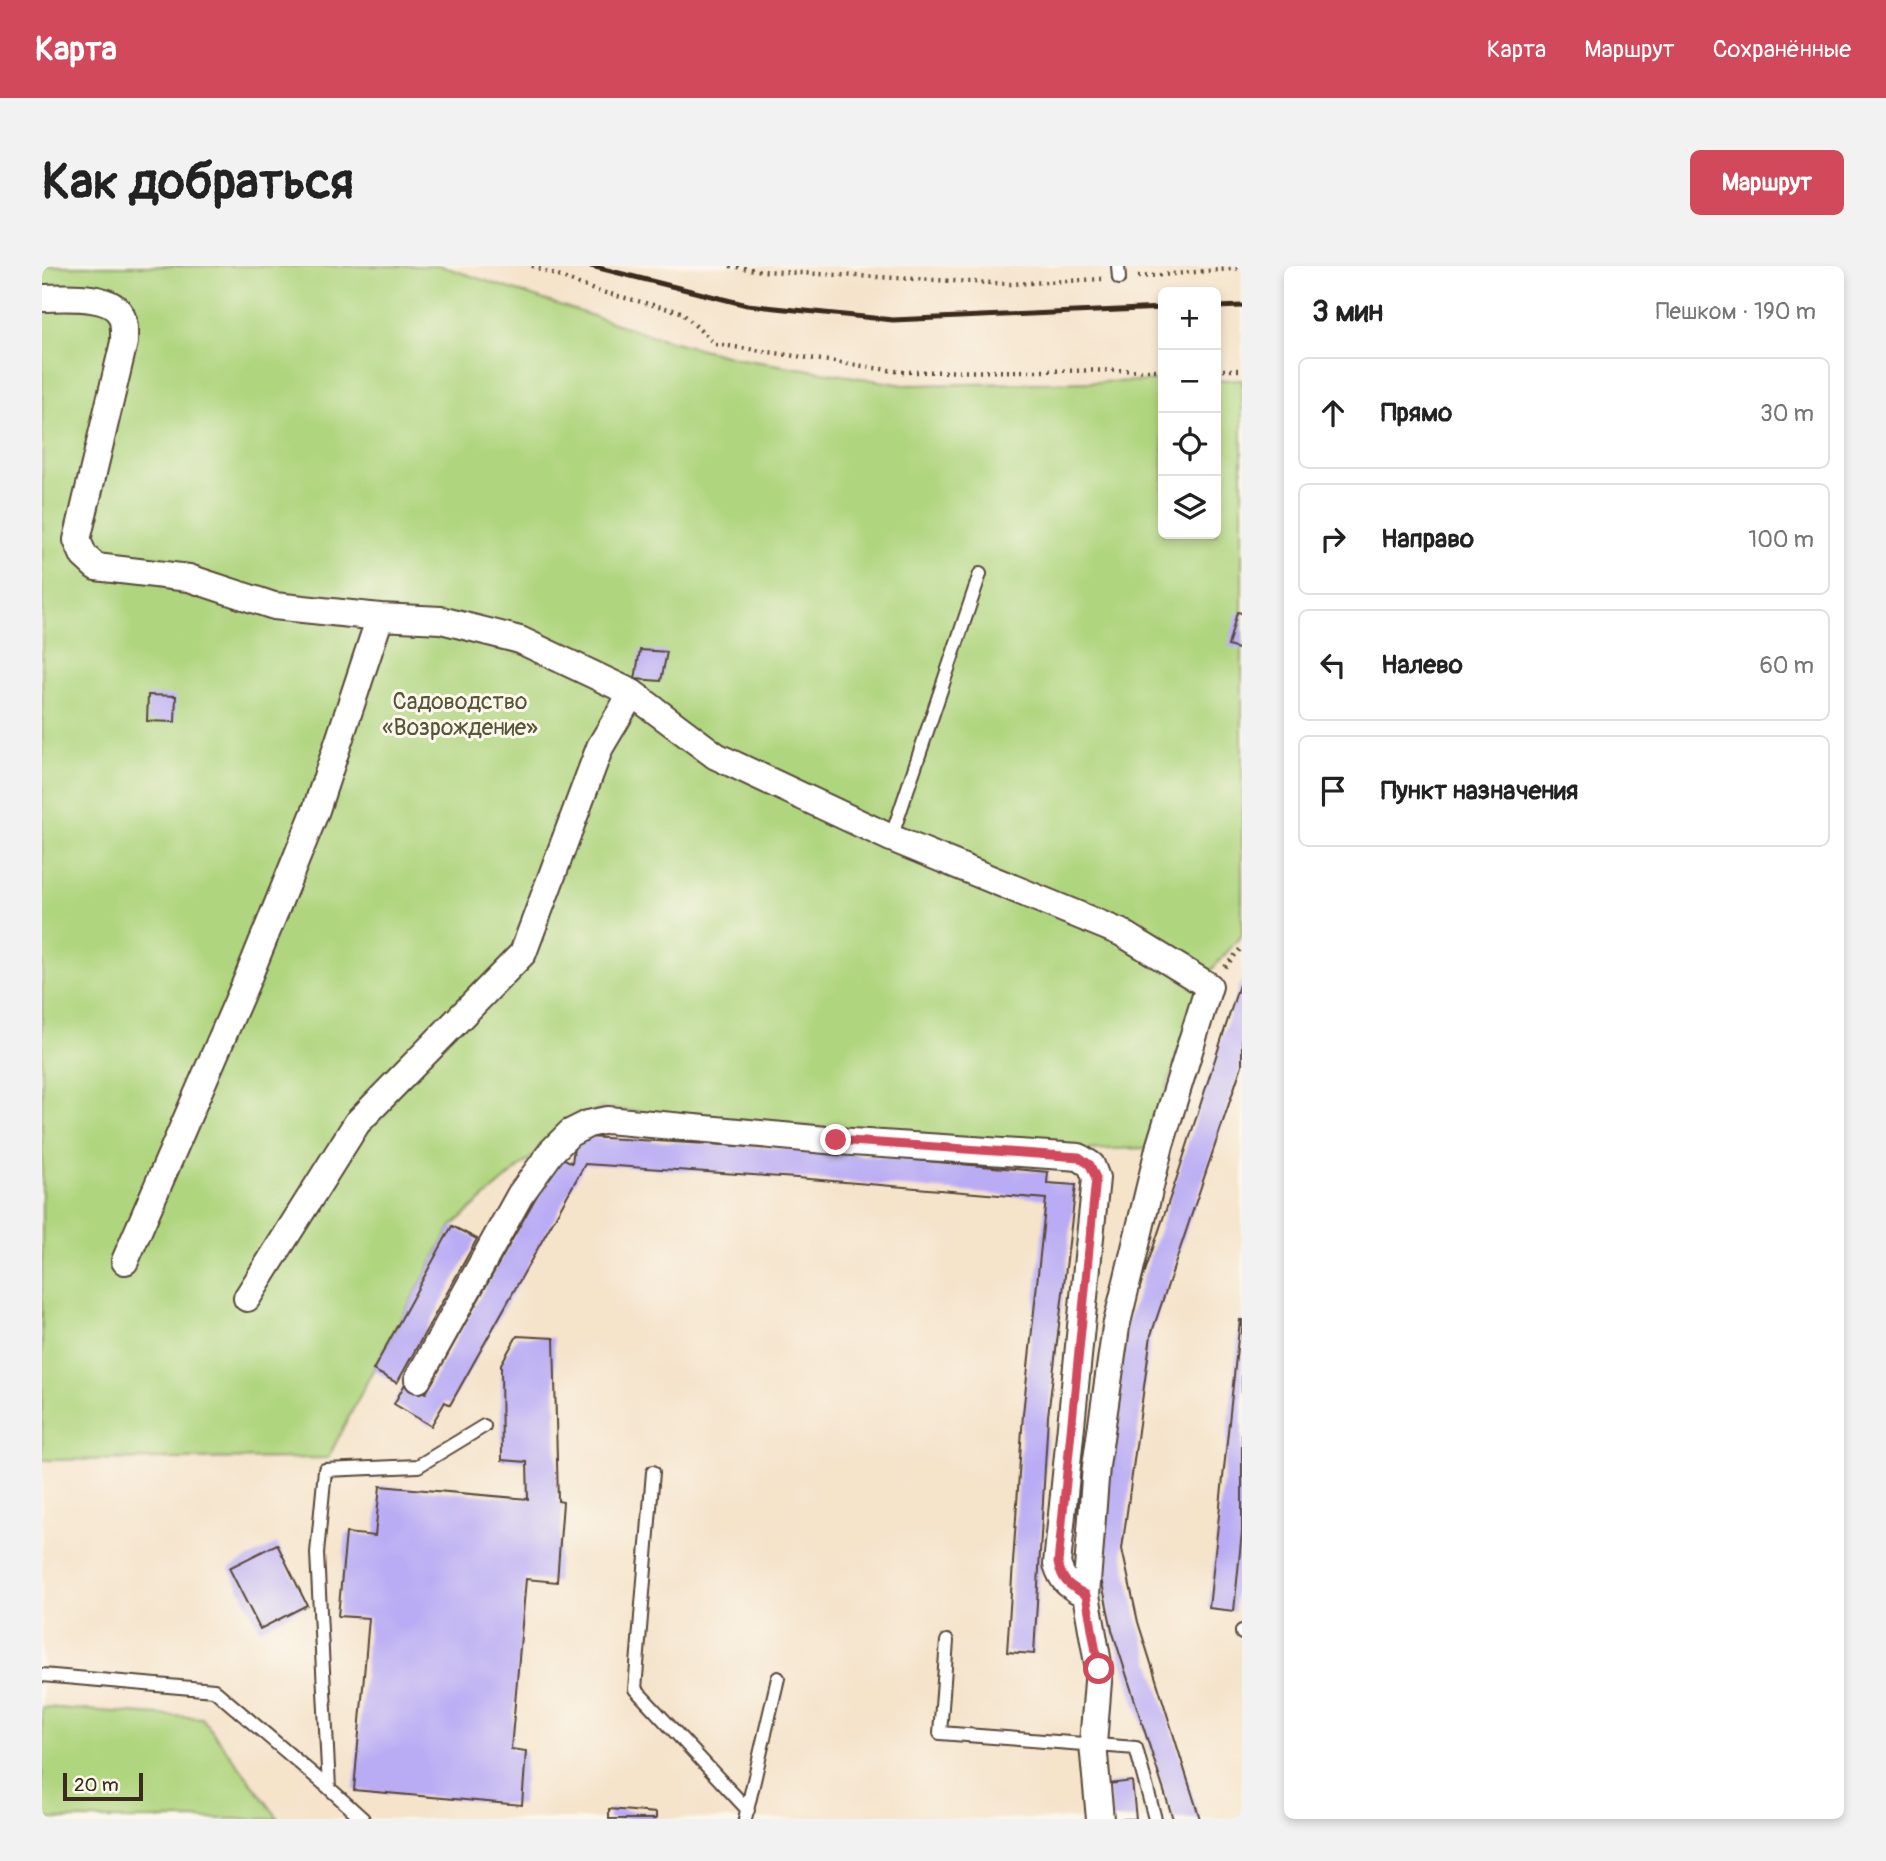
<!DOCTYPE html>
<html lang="ru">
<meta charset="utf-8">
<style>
:root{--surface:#fff;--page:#f2f2f2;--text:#222;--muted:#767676;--line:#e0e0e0;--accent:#d1495b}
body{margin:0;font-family:Pangolin,sans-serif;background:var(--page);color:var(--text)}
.controls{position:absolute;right:21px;top:21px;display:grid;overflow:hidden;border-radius:10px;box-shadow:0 4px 10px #0003}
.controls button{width:63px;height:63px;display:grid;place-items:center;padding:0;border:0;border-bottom:2px solid var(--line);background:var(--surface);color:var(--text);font:35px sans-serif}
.scale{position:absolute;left:21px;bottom:18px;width:80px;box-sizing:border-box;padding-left:7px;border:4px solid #3b2a1e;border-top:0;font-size:19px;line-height:24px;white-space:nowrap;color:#3b2a1e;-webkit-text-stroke:5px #fbf7ec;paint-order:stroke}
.stop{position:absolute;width:21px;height:21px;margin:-16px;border:5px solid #d1495b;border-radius:50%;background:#fff}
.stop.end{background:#d1495b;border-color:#fff;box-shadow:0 2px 7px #0008}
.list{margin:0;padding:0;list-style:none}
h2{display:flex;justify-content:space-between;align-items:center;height:91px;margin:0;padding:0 28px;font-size:30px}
h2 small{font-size:23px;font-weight:400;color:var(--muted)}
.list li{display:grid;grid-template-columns:46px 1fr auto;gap:21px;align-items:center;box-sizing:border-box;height:112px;margin:0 14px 14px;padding:0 14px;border:2px solid var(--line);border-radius:10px}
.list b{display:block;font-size:26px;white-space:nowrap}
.list em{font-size:23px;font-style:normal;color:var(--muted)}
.icon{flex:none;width:38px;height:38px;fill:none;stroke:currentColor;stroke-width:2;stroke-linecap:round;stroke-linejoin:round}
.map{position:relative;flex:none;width:1200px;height:1553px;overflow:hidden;border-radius:10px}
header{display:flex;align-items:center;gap:42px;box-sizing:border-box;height:98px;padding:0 35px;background:var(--accent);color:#fff}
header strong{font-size:33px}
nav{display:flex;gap:38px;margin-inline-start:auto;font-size:24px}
.intro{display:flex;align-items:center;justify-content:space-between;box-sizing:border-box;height:168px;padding:0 42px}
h1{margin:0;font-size:49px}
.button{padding:18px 32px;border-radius:10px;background:var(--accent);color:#fff;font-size:24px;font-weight:700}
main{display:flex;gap:42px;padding:0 42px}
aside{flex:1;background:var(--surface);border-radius:10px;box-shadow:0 4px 10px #0003}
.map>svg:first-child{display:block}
.green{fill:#b0d57f;stroke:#76804e;stroke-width:2}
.building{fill:#b9acf4}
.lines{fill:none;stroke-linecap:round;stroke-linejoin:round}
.lane-casing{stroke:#574638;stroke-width:16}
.street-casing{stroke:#574638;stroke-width:30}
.path{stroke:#574638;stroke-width:4.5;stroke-dasharray:2 5;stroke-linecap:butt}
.lane{stroke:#fff;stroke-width:12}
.street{stroke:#fff;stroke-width:26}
.rail{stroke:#3b2a1e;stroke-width:5}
.route{stroke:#d1495b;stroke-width:9}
.labels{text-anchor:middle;stroke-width:6;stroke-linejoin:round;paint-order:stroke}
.park-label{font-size:23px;fill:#585536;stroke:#fbf7ec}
</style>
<header>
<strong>Карта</strong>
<nav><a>Карта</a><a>Маршрут</a><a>Сохранённые</a></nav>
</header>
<div class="intro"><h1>Как добраться</h1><a class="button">Маршрут</a></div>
<main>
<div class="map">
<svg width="1200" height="1553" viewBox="0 0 1200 1553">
<rect width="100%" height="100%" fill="#fbf7ec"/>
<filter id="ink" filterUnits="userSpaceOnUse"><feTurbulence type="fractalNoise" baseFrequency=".0143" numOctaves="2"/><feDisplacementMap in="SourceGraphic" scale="14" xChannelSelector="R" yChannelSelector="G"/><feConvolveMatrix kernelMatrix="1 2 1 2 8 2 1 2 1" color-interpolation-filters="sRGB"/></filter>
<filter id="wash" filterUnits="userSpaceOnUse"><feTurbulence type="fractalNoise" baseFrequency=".00686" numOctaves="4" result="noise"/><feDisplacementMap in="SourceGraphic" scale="28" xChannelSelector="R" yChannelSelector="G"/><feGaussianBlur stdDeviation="1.57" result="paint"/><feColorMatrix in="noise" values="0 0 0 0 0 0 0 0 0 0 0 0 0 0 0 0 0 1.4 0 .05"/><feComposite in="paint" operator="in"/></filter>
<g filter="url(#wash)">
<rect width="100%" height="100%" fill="#f5e3ca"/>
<path class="green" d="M 0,0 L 399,0 L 624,74 L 699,93 L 862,119 L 1121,115 L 1121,268 L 1174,268 L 1174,114 L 1200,114 L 1200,669 L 1159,716 L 1105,882 L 1036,884 L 558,842 L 523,862 L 410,960 L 331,1104 L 286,1192 L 0,1194 Z
M 0,1441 L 160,1452 L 237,1553 L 0,1553 Z"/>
<g id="blocks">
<path class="building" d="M 1195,346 L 1200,347 L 1200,384 L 1186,380 Z
M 598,384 L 625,386 L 619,415 L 593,413 Z
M 106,429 L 134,430 L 133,456 L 105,455 Z
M 1200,715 L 1200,799 L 1109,1069 L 1080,1283 L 1096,1356 L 1158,1553 L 1131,1553 L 1070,1364 L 1054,1289 L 1083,1065 L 1135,911 L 1197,719 Z
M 545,871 L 752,883 L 1006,906 L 1005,917 L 1034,919 L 1006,1150 L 992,1388 L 965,1386 L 981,1148 L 1004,933 L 755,912 L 543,898 L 408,1139 L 403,1136 L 389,1160 L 352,1138 L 364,1116 L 384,1127 L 517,890 L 530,897 L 533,874 L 544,875 Z
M 410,960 L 435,973 L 355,1117 L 331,1104 Z
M 1198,1054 L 1200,1054 L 1200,1265 L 1192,1345 L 1167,1342 Z
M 475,1070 L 512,1072 L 516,1235 L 521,1236 L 515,1316 L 484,1313 L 469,1483 L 484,1485 L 480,1539 L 312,1524 L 327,1352 L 296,1350 L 304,1267 L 333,1270 L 338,1220 L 486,1233 L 485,1196 L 460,1194 L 459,1098 Z
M 235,1278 L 265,1339 L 218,1363 L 187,1302 Z
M 1090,1515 L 1094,1553 L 1070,1553 L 1066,1518 Z
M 567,1543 L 614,1547 L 614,1553 L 567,1553 Z"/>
</g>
</g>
<g filter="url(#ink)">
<use href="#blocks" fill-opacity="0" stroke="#574638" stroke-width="2"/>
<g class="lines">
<g class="lane-casing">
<path id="lane" d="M 1076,0 L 1077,12
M 849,572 L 938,308
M 611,1206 L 593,1423 L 706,1544
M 1200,1367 L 1200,1365
M 905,1375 L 898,1467 L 1094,1482 L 1113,1553
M 0,1409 L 172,1424 L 287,1522 L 321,1553
M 287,1522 L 275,1287 L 283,1204 L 376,1200 L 442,1160
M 703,1553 L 736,1412"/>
</g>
<g class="street-casing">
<path id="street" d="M 0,32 C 21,32 68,27 79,49 C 83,57 82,67 82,76 L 35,274 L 42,290 L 54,301 L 147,312 L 232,340 L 338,351
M 83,995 L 205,714 L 274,544 L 338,351 L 399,354 L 478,374 L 590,427 L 674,490 L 849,572 L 1080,667 L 1167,720 L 1118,879 L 1074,1061 L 1054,1200 L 1044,1329
M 205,1032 L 315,857 L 481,687 L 558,481 L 590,427
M 376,1113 L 478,929 L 510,885 L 528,867 L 546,858 L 565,854 L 795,875 L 1037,891 L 1049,899 L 1054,912 L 1015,1298 C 1021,1317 1027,1319 1044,1329 L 1057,1403 L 1051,1478 L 1058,1553"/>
</g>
<path class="path" d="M 490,0 L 552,24 L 639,46 L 673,78 L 860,106 L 1121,104
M 688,0 L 720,5 L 969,18 L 1060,13
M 1096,11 L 1200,2
M 1174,104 L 1200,104
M 1183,701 L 1200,681"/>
<use href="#lane" class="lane"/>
<use href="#street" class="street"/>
<path class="rail" d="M 549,0 L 705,39 L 851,54 L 1121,42
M 1174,41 L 1200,40"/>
</g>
</g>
<g class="lines" filter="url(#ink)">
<path class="route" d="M 794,874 L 1037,891 L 1048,899 L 1054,912 L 1016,1297 C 1021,1317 1027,1319 1044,1329 L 1057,1403"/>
</g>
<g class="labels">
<g class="park-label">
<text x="418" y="443">Садоводство<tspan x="418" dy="26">«Возрождение»</tspan></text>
</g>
</g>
</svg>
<div class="controls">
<button>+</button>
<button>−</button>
<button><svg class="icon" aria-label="locate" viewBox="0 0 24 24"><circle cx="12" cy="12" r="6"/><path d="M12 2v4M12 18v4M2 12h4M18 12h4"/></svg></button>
<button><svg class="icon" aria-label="layers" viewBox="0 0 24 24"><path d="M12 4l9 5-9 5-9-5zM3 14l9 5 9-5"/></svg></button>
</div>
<div class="scale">20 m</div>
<div class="stop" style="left:1057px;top:1403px"></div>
<div class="stop end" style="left:794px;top:874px"></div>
</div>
<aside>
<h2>3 мин<small>Пешком · 190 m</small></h2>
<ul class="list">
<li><svg class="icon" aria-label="ahead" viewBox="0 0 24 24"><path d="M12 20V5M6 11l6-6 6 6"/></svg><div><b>Прямо</b></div><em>30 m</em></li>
<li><svg class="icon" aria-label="right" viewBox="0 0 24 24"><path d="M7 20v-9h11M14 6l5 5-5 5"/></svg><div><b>Направо</b></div><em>100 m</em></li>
<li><svg class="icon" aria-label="left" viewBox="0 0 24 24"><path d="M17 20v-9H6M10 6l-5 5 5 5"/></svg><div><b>Налево</b></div><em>60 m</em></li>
<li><svg class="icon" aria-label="arrive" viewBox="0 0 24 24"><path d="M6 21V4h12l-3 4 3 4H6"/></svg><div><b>Пункт назначения</b></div></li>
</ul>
</aside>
</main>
